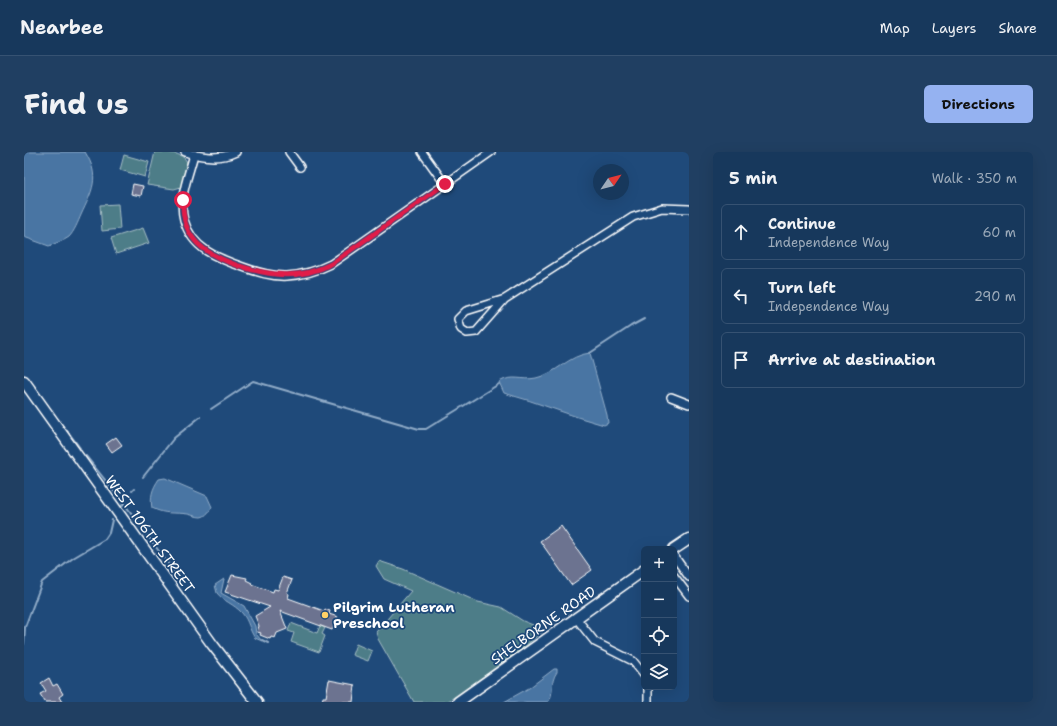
<!DOCTYPE html>
<meta charset="utf-8">
<style>
:root{--surface:#17385c;--page:#203f62;--text:#f1f3f6;--muted:#9eacbb;--line:#365272;--accent:#95b2f1}
body{margin:0;font-family:"Shantell Sans",sans-serif;background:var(--page);color:var(--text)}
.controls{position:absolute;right:12px;bottom:12px;display:grid;overflow:hidden;border-radius:6px;box-shadow:0 4px 16px #0002}
.controls button{width:36px;height:36px;display:grid;place-items:center;padding:0;border:0;border-bottom:1px solid var(--line);background:var(--surface);color:var(--text);font:20px sans-serif}
.compass{position:absolute;left:569px;top:12px;width:36px;height:36px;border-radius:50%;background:var(--surface);box-shadow:0 4px 16px #0002;rotate:55deg}
.stop{position:absolute;width:12px;height:12px;margin:-9px;border:3px solid #e11d48;border-radius:50%;background:#fff}
.stop.end{background:#e11d48;border-color:#fff;box-shadow:0 1px 4px #0008}
.list{margin:0;padding:0;list-style:none}
h2{display:flex;justify-content:space-between;align-items:center;height:52px;margin:0;padding:0 16px;font-size:17px}
h2 small{font-size:13px;font-weight:400;color:var(--muted)}
.list li{display:grid;grid-template-columns:26px 1fr auto;gap:12px;align-items:center;box-sizing:border-box;height:56px;margin:0 8px 8px;padding:0 8px;border:1px solid var(--line);border-radius:6px}
.list b{display:block;font-size:15px;white-space:nowrap}
.list p{margin:0;font-size:13px;white-space:nowrap;color:var(--muted)}
.list em{font-size:13px;font-style:normal;color:var(--muted)}
.icon{flex:none;width:22px;height:22px;fill:none;stroke:currentColor;stroke-width:2;stroke-linecap:round;stroke-linejoin:round}
.map{position:relative;flex:none;width:665px;height:550px;overflow:hidden;border-radius:6px}
header{display:flex;align-items:center;gap:24px;box-sizing:border-box;height:56px;padding:0 20px;background:var(--surface);border-bottom:1px solid var(--line)}
header strong{font-size:19px}
nav{display:flex;gap:22px;margin-inline-start:auto;font-size:14px}
.intro{display:flex;align-items:center;justify-content:space-between;box-sizing:border-box;height:96px;padding:0 24px}
h1{margin:0;font-size:28px}
.button{padding:10px 18px;border-radius:6px;background:var(--accent);color:#111;font-size:14px;font-weight:700}
main{display:flex;gap:24px;padding:0 24px}
aside{flex:1;background:var(--surface);border-radius:6px;box-shadow:0 4px 16px #0002}
.map>svg:first-child{display:block}
.green{fill:#4d7d88;stroke:#a6bec4}
.water{fill:#4875a3;stroke:#91acc8}
.lines{fill:none;stroke-linecap:round;stroke-linejoin:round}
.stream{stroke:#91acc8;stroke-width:2}
.building{fill:#6c7390;stroke:#fff}
.street-casing{stroke:#fff;stroke-width:10}
.secondary-casing{stroke:#fff;stroke-width:13}
.street{stroke:#1f4a7a;stroke-width:7}
.secondary{stroke:#1f4a7a;stroke-width:10}
.route{stroke:#e11d48;stroke-width:5}
.poi-dot{fill:#ffd166;stroke:#1f4a7a;stroke-width:1.5}
.labels{text-anchor:middle;stroke-width:3.5;stroke-linejoin:round;paint-order:stroke}
.street-label{font-size:14px;fill:#fff;stroke:#1f4a7a}
.poi-label{font-size:14px;font-weight:bold;fill:#fff;stroke:#1f4a7a;text-anchor:start}
</style>
<header>
<strong>Nearbee</strong>
<nav><a>Map</a><a>Layers</a><a>Share</a></nav>
</header>
<div class="intro"><h1>Find us</h1><a class="button">Directions</a></div>
<main>
<div class="map">
<svg width="665" height="550" viewBox="0 0 665 550">
<rect width="100%" height="100%" fill="#1f4a7a"/>
<filter id="ink" filterUnits="userSpaceOnUse"><feTurbulence type="fractalNoise" baseFrequency=".025" numOctaves="2"/><feDisplacementMap in="SourceGraphic" scale="8" xChannelSelector="R" yChannelSelector="G"/><feConvolveMatrix kernelMatrix="1 2 1 2 8 2 1 2 1" color-interpolation-filters="sRGB"/></filter>
<g filter="url(#ink)">
<path class="green" d="M 131,0 C 141,0 159,0 163,10 L 157,35 L 150,37 L 123,33 Z
M 100,3 L 125,10 L 121,25 L 96,18 Z
M 94,52 L 96,77 L 78,79 L 76,53 Z
M 119,76 L 125,91 L 92,102 L 87,86 Z
M 355,409 L 379,417 L 454,450 L 477,455 L 499,469 L 514,475 L 519,479 L 498,497 L 423,550 L 390,550 L 354,487 L 352,480 L 387,439 L 360,427 L 352,414 Z
M 267,471 L 293,481 L 296,474 L 301,476 L 298,482 L 301,484 L 295,500 L 267,490 L 270,481 L 264,479 Z
M 332,492 L 348,499 L 344,509 L 328,503 Z"/>
<path class="water" d="M 0,0 L 61,0 C 77,25 68,39 57,63 C 54,70 50,80 45,85 C 40,89 31,91 25,94 L 0,85 Z
M 566,201 L 583,263 L 584,271 L 580,273 C 546,264 514,250 480,241 L 475,230 C 489,222 498,229 512,226 C 532,222 545,203 566,201 Z
M 141,326 L 183,344 L 188,355 C 185,359 183,364 177,365 C 173,365 168,363 164,362 C 150,360 142,363 128,356 C 126,345 128,337 135,327 Z
M 200,427 L 197,441 L 220,454 L 231,474 L 232,482 L 238,489 L 231,486 C 225,478 225,469 218,461 C 210,452 199,449 193,441 L 191,433 Z
M 530,517 L 533,517 L 533,520 C 525,531 531,542 524,550 L 480,550 L 505,536 Z"/>
<g class="lines">
<path class="stream" d="M 566,201 L 607,174 L 620,167
M 187,257 L 229,229 L 395,277 L 402,277 L 475,232
M 42,277 L 56,296
M 62,304 L 105,358 L 156,428
M 119,325 L 150,286 L 176,265
M 108,339 L 110,337
M 98,354 L 101,349
M 238,488 L 244,491
M 0,492 L 1,475 L 18,430 L 49,406 L 81,387 L 85,381 L 88,368"/>
</g>
<path class="building" d="M 109,32 L 119,34 L 117,44 L 107,42 Z
M 92,285 L 98,293 L 88,300 L 82,292 Z
M 537,374 L 568,418 L 547,433 L 516,389 Z
M 208,423 L 223,426 L 222,428 L 228,431 L 227,432 L 249,440 L 250,437 L 254,438 L 259,425 L 268,428 L 263,441 L 265,442 L 264,446 L 300,459 L 301,457 L 306,459 L 305,462 L 314,465 L 308,478 L 256,459 L 263,477 L 253,481 L 251,486 L 247,485 L 246,487 L 236,483 L 237,481 L 233,480 L 235,474 L 231,464 L 246,455 L 201,440 Z
M 25,526 L 29,534 L 33,532 L 39,542 L 35,545 L 38,550 L 21,550 L 16,542 L 22,539 L 17,531 Z
M 305,528 L 331,533 L 329,550 L 298,550 L 299,545 L 302,545 Z"/>
<g class="lines">
<g class="street-casing">
<path id="street" d="M 161,0 C 178,5 195,8 212,0
M 265,0 L 276,15
M 398,0 L 421,32
M 170,2 C 165,23 154,46 160,68 C 168,97 193,106 219,115 C 233,120 248,125 263,124 C 278,123 293,119 307,112 L 467,0
M 481,147 L 609,65 L 638,56 L 665,57
M 481,147 L 452,180 L 443,181 L 437,177 L 434,167 L 442,159 Z
M 647,245 L 665,252
M 650,404 L 665,425
M 650,424 L 665,444
M 552,466 L 571,490 L 609,509 L 620,523
M 624,550 L 624,535"/>
</g>
<g class="secondary-casing">
<path id="secondary" d="M 0,229 L 188,492 L 233,550
M 650,397 L 665,387
M 434,550 L 620,418"/>
</g>
<use href="#street" class="street"/>
<use href="#secondary" class="secondary"/>
</g>
</g>
<g class="lines" filter="url(#ink)">
<path class="route" d="M 159,48 C 157,88 181,102 215,114 C 247,124 276,128 307,112 L 421,32"/>
</g>
<circle class="poi-dot" cx="301" cy="463" r="4"/>
<g class="labels">
<g class="street-label">
<text transform="translate(126 382) rotate(54)" y="5">WEST 106TH STREET</text>
<text transform="translate(519 473) rotate(-35)" y="5">SHELBORNE ROAD</text>
</g>
<g class="poi-label">
<text x="309" y="460">Pilgrim Lutheran<tspan x="309" dy="16">Preschool</tspan></text>
</g>
</g>
</svg>
<div class="controls">
<button>+</button>
<button>−</button>
<button><svg class="icon" aria-label="locate" viewBox="0 0 24 24"><circle cx="12" cy="12" r="6"/><path d="M12 2v4M12 18v4M2 12h4M18 12h4"/></svg></button>
<button><svg class="icon" aria-label="layers" viewBox="0 0 24 24"><path d="M12 4l9 5-9 5-9-5zM3 14l9 5 9-5"/></svg></button>
</div>
<svg class="compass" viewBox="-18 -18 36 36"><path d="M0-13l5 13h-10z" fill="#e53935"/><path d="M0 13l5-13h-10z" fill="#9eacbb"/></svg>
<div class="stop" style="left:159px;top:48px"></div>
<div class="stop end" style="left:421px;top:32px"></div>
</div>
<aside>
<h2>5 min<small>Walk · 350 m</small></h2>
<ul class="list">
<li><svg class="icon" aria-label="ahead" viewBox="0 0 24 24"><path d="M12 20V5M6 11l6-6 6 6"/></svg><div><b>Continue</b><p>Independence Way</p></div><em>60 m</em></li>
<li><svg class="icon" aria-label="left" viewBox="0 0 24 24"><path d="M17 20v-9H6M10 6l-5 5 5 5"/></svg><div><b>Turn left</b><p>Independence Way</p></div><em>290 m</em></li>
<li><svg class="icon" aria-label="arrive" viewBox="0 0 24 24"><path d="M6 21V4h12l-3 4 3 4H6"/></svg><div><b>Arrive at destination</b></div></li>
</ul>
</aside>
</main>
